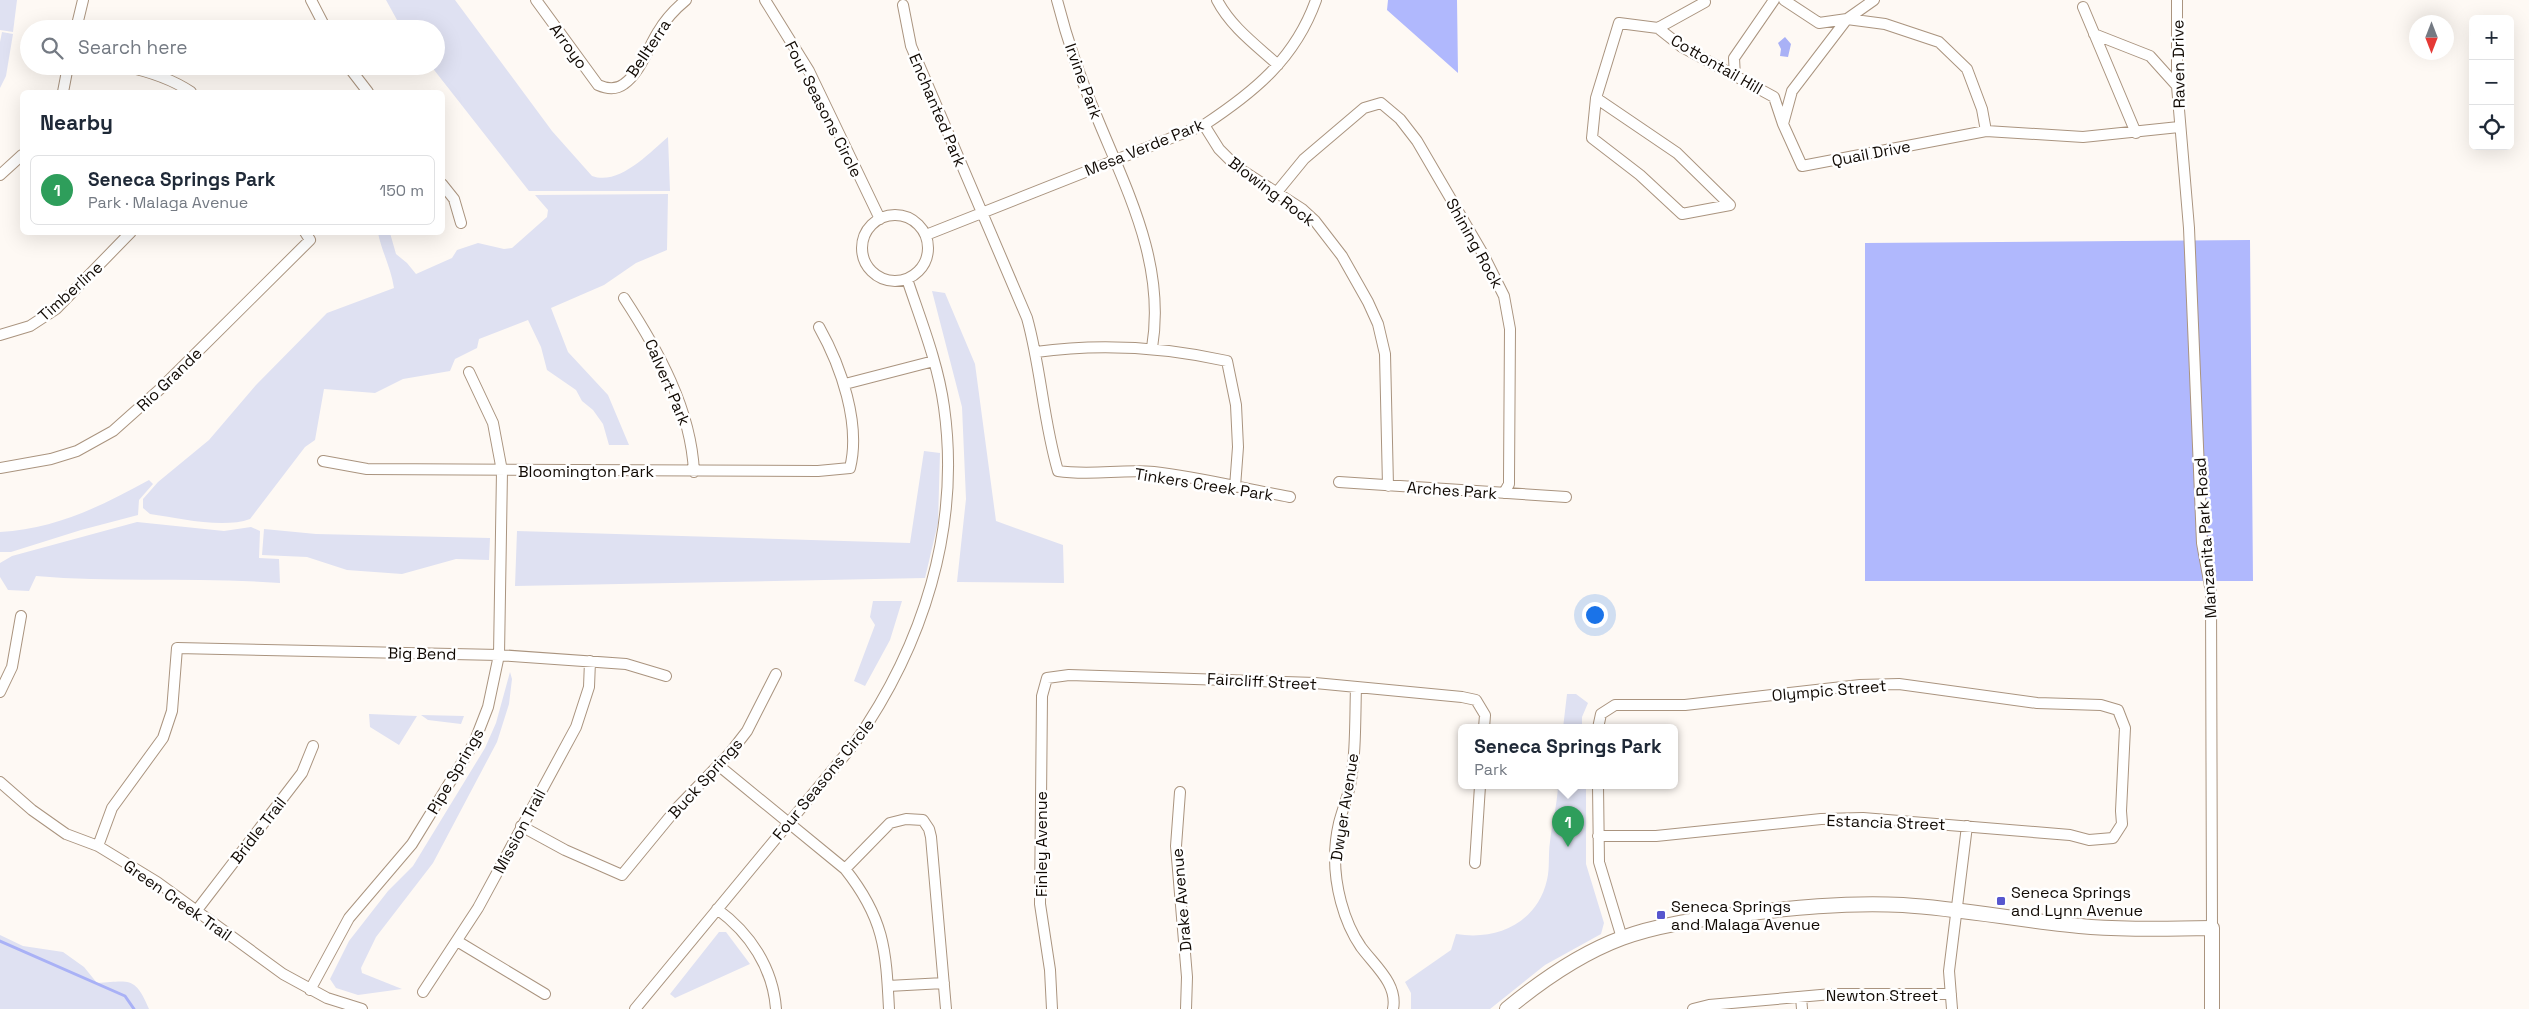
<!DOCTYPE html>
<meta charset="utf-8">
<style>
:root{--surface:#fff;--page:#f2f2f3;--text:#1f2937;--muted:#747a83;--line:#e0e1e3;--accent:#b45309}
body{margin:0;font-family:"Space Grotesk",sans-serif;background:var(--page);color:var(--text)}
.controls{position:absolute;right:15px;top:15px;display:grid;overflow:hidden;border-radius:8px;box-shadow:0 5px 20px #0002}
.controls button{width:45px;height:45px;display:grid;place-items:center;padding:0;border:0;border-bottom:1px solid var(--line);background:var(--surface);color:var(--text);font:25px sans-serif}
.compass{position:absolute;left:2409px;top:15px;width:45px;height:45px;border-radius:50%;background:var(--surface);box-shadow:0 5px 20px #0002;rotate:180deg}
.you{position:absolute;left:1594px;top:614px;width:18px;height:18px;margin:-12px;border:4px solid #fff;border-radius:50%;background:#1a73e8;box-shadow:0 0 0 8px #1a73e833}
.badge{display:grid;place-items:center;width:32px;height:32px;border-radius:50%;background:var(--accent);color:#fff;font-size:16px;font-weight:700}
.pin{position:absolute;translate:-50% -41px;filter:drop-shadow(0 1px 2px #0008)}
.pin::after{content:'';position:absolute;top:26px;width:18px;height:15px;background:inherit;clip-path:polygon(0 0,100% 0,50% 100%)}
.popup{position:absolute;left:1458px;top:724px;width:220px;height:65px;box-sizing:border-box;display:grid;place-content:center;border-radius:8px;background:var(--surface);filter:drop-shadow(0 1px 4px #0005);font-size:16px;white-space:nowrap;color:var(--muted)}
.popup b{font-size:19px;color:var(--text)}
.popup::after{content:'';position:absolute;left:50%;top:100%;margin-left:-10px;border:10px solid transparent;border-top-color:var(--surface)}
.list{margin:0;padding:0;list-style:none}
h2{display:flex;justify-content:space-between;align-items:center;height:65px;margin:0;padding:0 20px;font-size:21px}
h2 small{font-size:16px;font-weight:400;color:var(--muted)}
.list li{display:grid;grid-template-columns:32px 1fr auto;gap:15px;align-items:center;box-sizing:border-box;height:70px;margin:0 10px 10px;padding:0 10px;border:1px solid var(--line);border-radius:8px}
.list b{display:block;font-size:19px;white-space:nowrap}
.list p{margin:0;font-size:16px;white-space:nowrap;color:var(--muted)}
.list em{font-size:16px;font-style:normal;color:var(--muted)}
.icon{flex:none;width:28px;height:28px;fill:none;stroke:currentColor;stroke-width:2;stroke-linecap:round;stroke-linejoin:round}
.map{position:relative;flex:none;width:2529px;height:1009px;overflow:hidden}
.search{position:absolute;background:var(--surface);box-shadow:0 5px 20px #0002;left:20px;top:20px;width:425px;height:55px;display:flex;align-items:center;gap:12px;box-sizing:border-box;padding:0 18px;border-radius:28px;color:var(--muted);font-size:19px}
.panel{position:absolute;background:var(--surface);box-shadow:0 5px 20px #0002;left:20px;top:90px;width:425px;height:145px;border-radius:8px}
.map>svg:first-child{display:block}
.green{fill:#dfe1f2}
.forest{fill:#b0b8fd}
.water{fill:#a9b1f6}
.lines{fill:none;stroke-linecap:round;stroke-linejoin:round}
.stream{stroke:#a9b1f6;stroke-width:3}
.minor-casing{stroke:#aa947f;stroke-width:12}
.tertiary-casing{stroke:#aa947f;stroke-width:16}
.minor{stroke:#fff;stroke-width:10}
.tertiary{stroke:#fff;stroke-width:14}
.poi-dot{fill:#5756ce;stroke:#fff;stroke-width:2}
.labels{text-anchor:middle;stroke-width:5;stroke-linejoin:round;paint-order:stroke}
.street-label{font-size:16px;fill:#110a04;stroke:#fff}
.poi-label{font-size:16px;fill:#110a04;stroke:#fff;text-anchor:start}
</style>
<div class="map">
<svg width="2529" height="1009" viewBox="0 0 2529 1009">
<rect width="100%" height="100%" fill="#fef9f4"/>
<path class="green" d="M 0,0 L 17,0 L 13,32 L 0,30 Z
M 386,0 L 455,0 L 552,131 L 592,176 C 619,186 649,153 668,137 L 670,191 L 529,191 L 431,66 L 436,66 L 436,29 L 402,29 Z
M 2,32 L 13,34 L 6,76 L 0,88 L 0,42 Z
M 668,194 L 667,250 L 636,263 L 604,285 L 551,308 L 568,352 L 608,395 L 629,445 L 609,445 L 603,424 L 593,410 L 582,401 L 576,390 L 547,370 L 541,347 L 528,320 L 479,339 L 477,348 L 455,359 L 450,371 L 403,379 L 375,393 L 324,389 L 315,440 L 305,447 L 250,519 C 223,529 178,518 150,514 L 143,508 L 143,499 L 158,482 L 209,440 L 256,385 L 327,313 L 394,288 C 391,268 382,252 378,233 L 390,233 L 396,254 L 407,263 L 416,274 L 452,258 L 457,250 L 478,243 L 504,249 L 512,248 L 547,217 L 548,210 L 535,195 Z
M 932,291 L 945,293 L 975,364 L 996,521 L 1063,545 L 1064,583 L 957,582 L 966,499 L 962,407 Z
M 924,451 L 940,453 L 938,523 L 925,578 L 515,586 L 517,531 L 910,543 Z
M 149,480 L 153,484 L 139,500 L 138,515 L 81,530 L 11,552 L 0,552 L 0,532 C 55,529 102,506 149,480 Z
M 137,522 L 224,531 L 251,527 L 260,531 L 259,558 L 279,559 L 280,583 C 199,577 117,583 36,576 L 29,591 L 8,590 L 0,577 L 0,563 L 12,556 Z
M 264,529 L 316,534 L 490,538 L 489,560 L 456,559 L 402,574 L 347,570 L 307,557 L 262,555 Z
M 873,601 L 902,601 L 890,640 L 865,686 L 854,681 L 875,625 L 870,617 Z
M 510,672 L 512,679 L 509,704 L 497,742 L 433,863 L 376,937 L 361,968 L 362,973 L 402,989 L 358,995 L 336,988 L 330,979 L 349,941 L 388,891 L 413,866 L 485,748 L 496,723 Z
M 1567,694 L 1576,694 L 1588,703 L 1582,717 L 1582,728 L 1563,728 Z
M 369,714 L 417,716 L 399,745 L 370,727 Z
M 421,715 L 464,716 L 461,724 L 428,720 Z
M 1558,786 L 1586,786 L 1586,864 L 1604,923 L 1601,934 L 1545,965 L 1490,1009 L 1411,1009 L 1411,993 L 1405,982 L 1451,950 L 1456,934 C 1497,941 1537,923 1547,880 C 1550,868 1548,855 1550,842 C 1552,822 1557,807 1558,786 Z
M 719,932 L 726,932 L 750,964 L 675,998 L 670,994 Z
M 0,935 L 23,946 L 63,952 L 84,967 L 97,983 C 130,981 135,976 149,1009 L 0,1009 Z"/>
<path class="forest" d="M 1388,0 L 1457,0 L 1458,73 L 1387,10 Z
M 2250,240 L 2253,581 L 1865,581 L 1865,243 Z"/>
<path class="water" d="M 1785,37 L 1791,44 L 1788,57 L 1780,56 L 1781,49 L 1778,43 Z"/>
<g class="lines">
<path class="stream" d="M 0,941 L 125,996 L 134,1009"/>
<g class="minor-casing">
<path id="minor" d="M 311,0 L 326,29
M 536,0 L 598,85 C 607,89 616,90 624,84 C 640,73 648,48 658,32 C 665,20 675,9 686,0
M 765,0 L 809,71 L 880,219
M 1057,0 C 1067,39 1080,78 1096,115 C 1127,191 1166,264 1152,348
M 1217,0 C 1231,27 1256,45 1278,65
M 1784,0 L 1819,23 L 1847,19 L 1885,24 L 1939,42 L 1967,69 L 1982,109 L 1986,131
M 2177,0 L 2177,86 L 2189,228 L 2202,543 L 2211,592 L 2212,928
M 903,5 L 911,46 L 1027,318 C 1041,368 1043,420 1058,471 C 1090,476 1122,469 1154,472 C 1199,477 1245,489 1290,497
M 2083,7 L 2136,133
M 1658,28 L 1682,47 L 1774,97 L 1783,124 L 1802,166 L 1986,131 L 2083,137 L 2179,127
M 76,29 L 83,0
M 2094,34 L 2150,56 L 2177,86
M 123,66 C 147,71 172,79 191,92
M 348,66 L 368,92
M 1735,77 L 1734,58 L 1774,0
M 63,92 L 68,66
M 1596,98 L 1677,153 L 1730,205 L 1682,214 L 1640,175 L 1592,138 Z
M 1596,98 L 1619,23 L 1658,28 L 1705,2
M 1783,124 L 1792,91 L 1847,19 L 1874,0
M 1204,125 L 1219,149 L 1237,167 L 1302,209 L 1315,221 L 1342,256 L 1368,302 L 1378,324 L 1385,354 L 1388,486
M 0,175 L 22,155
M 442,184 L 454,199 L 461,223
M 1277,192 L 1304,159 L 1364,108 L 1381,103 L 1400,119 L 1417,141 L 1483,254 L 1504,296 L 1510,329 L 1509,477 L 1509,484 L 1504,493
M862 248a33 33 0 1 1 66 0a33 33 0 1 1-66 0Z
M 926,235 L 1204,125 C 1254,92 1295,59 1316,0
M 624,298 C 658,350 691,409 694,472
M 0,335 L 30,326 L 56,309 L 131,232
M 1036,352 C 1100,343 1164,347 1227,361 L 1236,405 L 1238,447 L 1235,487
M 845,384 L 934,361
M 323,461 L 367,469 L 818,471 L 850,468 C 861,424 841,366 819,327
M 0,468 L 51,459 L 77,451 L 113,431 L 159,390 L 310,240 L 305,232
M 1339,482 L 1566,497
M 1356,687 C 1355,720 1356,754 1350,786 C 1347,799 1342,811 1339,823 C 1333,849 1334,876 1341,902 C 1345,917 1352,934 1361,947 C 1375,966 1398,984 1393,1009
M 0,692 L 12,667 L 21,616
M 1598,728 L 1601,714 L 1615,705 L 1685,705 L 1860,685 L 1899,684 L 2037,703 L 2101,705 L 2118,710 L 2125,728 L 2121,811 L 2122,824 L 2113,838 L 2089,840 L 2070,835 L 1863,818 L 1821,819 L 1656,836 L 1598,836
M 718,765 L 845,869 C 884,918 886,949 889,1009
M 0,782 L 32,810 L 66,834 L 98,846 L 157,882 L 283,974 L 327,998 L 362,1009
M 1598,786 L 1599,862 L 1622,938
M 1180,792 L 1176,846 L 1187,977 L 1186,1009
M 521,826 L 565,850 L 622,875 L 677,808 L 730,753 L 747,731 L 776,674
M 98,846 L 112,808 L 163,738 L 172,711 L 177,648 L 499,655 L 626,664 L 666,676
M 1475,863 L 1480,786
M 845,869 L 890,823 L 906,819 L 923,820 L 929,829 L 931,837 L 946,1009
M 717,909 C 750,933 773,968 776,1009
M 197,910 L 302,773 L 313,746
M 457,941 L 545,994
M 888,986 L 944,983
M 310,990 L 349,918 L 412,844 L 474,743 L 488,707 L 499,655 L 502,471 L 493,423 L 469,372
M 423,992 L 478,908 L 576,727 L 589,687 L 590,661
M 1801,997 L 1802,1009
M 635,1009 L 854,744 C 923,646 961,528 944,407 C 938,363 921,321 907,279
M 1052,1009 L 1050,970 L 1040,904 L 1042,696 L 1047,678 L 1069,675 L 1315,683 L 1462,697 L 1476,700 L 1485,715 L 1484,728
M 1693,1009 L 1709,1005 L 1832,994 L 1951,994
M 1952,1009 L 1949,971 L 1967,826"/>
</g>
<g class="tertiary-casing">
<path id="tertiary" d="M 1507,1009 C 1542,980 1579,954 1622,938 C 1657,925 1696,920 1733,915 C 1789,908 1847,902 1903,905 C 1966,909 2028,922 2091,927 C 2131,930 2172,929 2212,928 L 2212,1009"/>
</g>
<use href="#minor" class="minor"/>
<use href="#tertiary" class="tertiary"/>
</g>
<g class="poi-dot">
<rect x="1996" y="896" width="10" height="10" rx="2.5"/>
<rect x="1656" y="910" width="10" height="10" rx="2.5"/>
</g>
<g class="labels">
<g class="street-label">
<text transform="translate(569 46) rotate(54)" y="6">Arroyo</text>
<text transform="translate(648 48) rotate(-56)" y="6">Bellterra</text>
<text transform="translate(1717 64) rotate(30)" y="6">Cottontail Hill</text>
<text transform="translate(2178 64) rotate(-91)" y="6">Raven Drive</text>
<text transform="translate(1084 81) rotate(70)" y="6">Irvine Park</text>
<text transform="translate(824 109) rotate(63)" y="6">Four Seasons Circle</text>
<text transform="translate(938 110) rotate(67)" y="6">Enchanted Park</text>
<text transform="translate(1144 147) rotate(-22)" y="6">Mesa Verde Park</text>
<text transform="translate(1871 153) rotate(-11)" y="6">Quail Drive</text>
<text transform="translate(1272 191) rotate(37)" y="6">Blowing Rock</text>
<text transform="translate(1475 243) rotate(61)" y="6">Shining Rock</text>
<text transform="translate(70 291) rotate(-42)" y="6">Timberline</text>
<text transform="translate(169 379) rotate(-44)" y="6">Rio Grande</text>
<text transform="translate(668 382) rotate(67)" y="6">Calvert Park</text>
<text x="586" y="477">Bloomington Park</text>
<text transform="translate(1204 484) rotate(9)" y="6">Tinkers Creek Park</text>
<text transform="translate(1452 490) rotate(4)" y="6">Arches Park</text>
<text transform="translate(2205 538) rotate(-94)" y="6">Manzanita Park Road</text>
<text transform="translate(422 653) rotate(1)" y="6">Big Bend</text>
<text transform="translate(1262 681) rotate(3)" y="6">Faircliff Street</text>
<text transform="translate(1829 690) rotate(-5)" y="6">Olympic Street</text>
<text transform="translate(455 771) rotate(-60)" y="6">Pipe Springs</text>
<text transform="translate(705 778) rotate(-48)" y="6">Buck Springs</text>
<text transform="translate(823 779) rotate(-51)" y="6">Four Seasons Circle</text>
<text transform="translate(1344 807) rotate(-81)" y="6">Dwyer Avenue</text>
<text transform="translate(1886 822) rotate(2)" y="6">Estancia Street</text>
<text transform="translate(258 830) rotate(-52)" y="6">Bridle Trail</text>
<text transform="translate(519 831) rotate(-62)" y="6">Mission Trail</text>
<text transform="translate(1041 844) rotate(-90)" y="6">Finley Avenue</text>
<text transform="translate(178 900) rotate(35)" y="6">Green Creek Trail</text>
<text transform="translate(1181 900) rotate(-95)" y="6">Drake Avenue</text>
<text x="1882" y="1001">Newton Street</text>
</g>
<g class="poi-label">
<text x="2011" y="898">Seneca Springs<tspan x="2011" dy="18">and Lynn Avenue</tspan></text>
<text x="1671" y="912">Seneca Springs<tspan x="1671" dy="18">and Malaga Avenue</tspan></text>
</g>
</g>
</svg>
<div class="controls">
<button>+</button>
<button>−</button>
<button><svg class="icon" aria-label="locate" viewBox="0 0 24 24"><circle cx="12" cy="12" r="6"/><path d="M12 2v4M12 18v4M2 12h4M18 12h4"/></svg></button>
</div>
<svg class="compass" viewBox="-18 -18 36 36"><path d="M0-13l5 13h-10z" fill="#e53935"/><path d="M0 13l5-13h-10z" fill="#747a83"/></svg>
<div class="you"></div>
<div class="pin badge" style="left:1568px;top:847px;background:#2e9e5b">1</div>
<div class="popup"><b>Seneca Springs Park</b>Park</div>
<div class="search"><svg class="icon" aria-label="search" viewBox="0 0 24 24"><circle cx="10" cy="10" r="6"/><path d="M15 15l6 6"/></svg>Search here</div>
<section class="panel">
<h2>Nearby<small></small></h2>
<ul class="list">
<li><span class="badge" style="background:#2e9e5b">1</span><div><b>Seneca Springs Park</b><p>Park · Malaga Avenue</p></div><em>150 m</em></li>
</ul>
</section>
</div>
